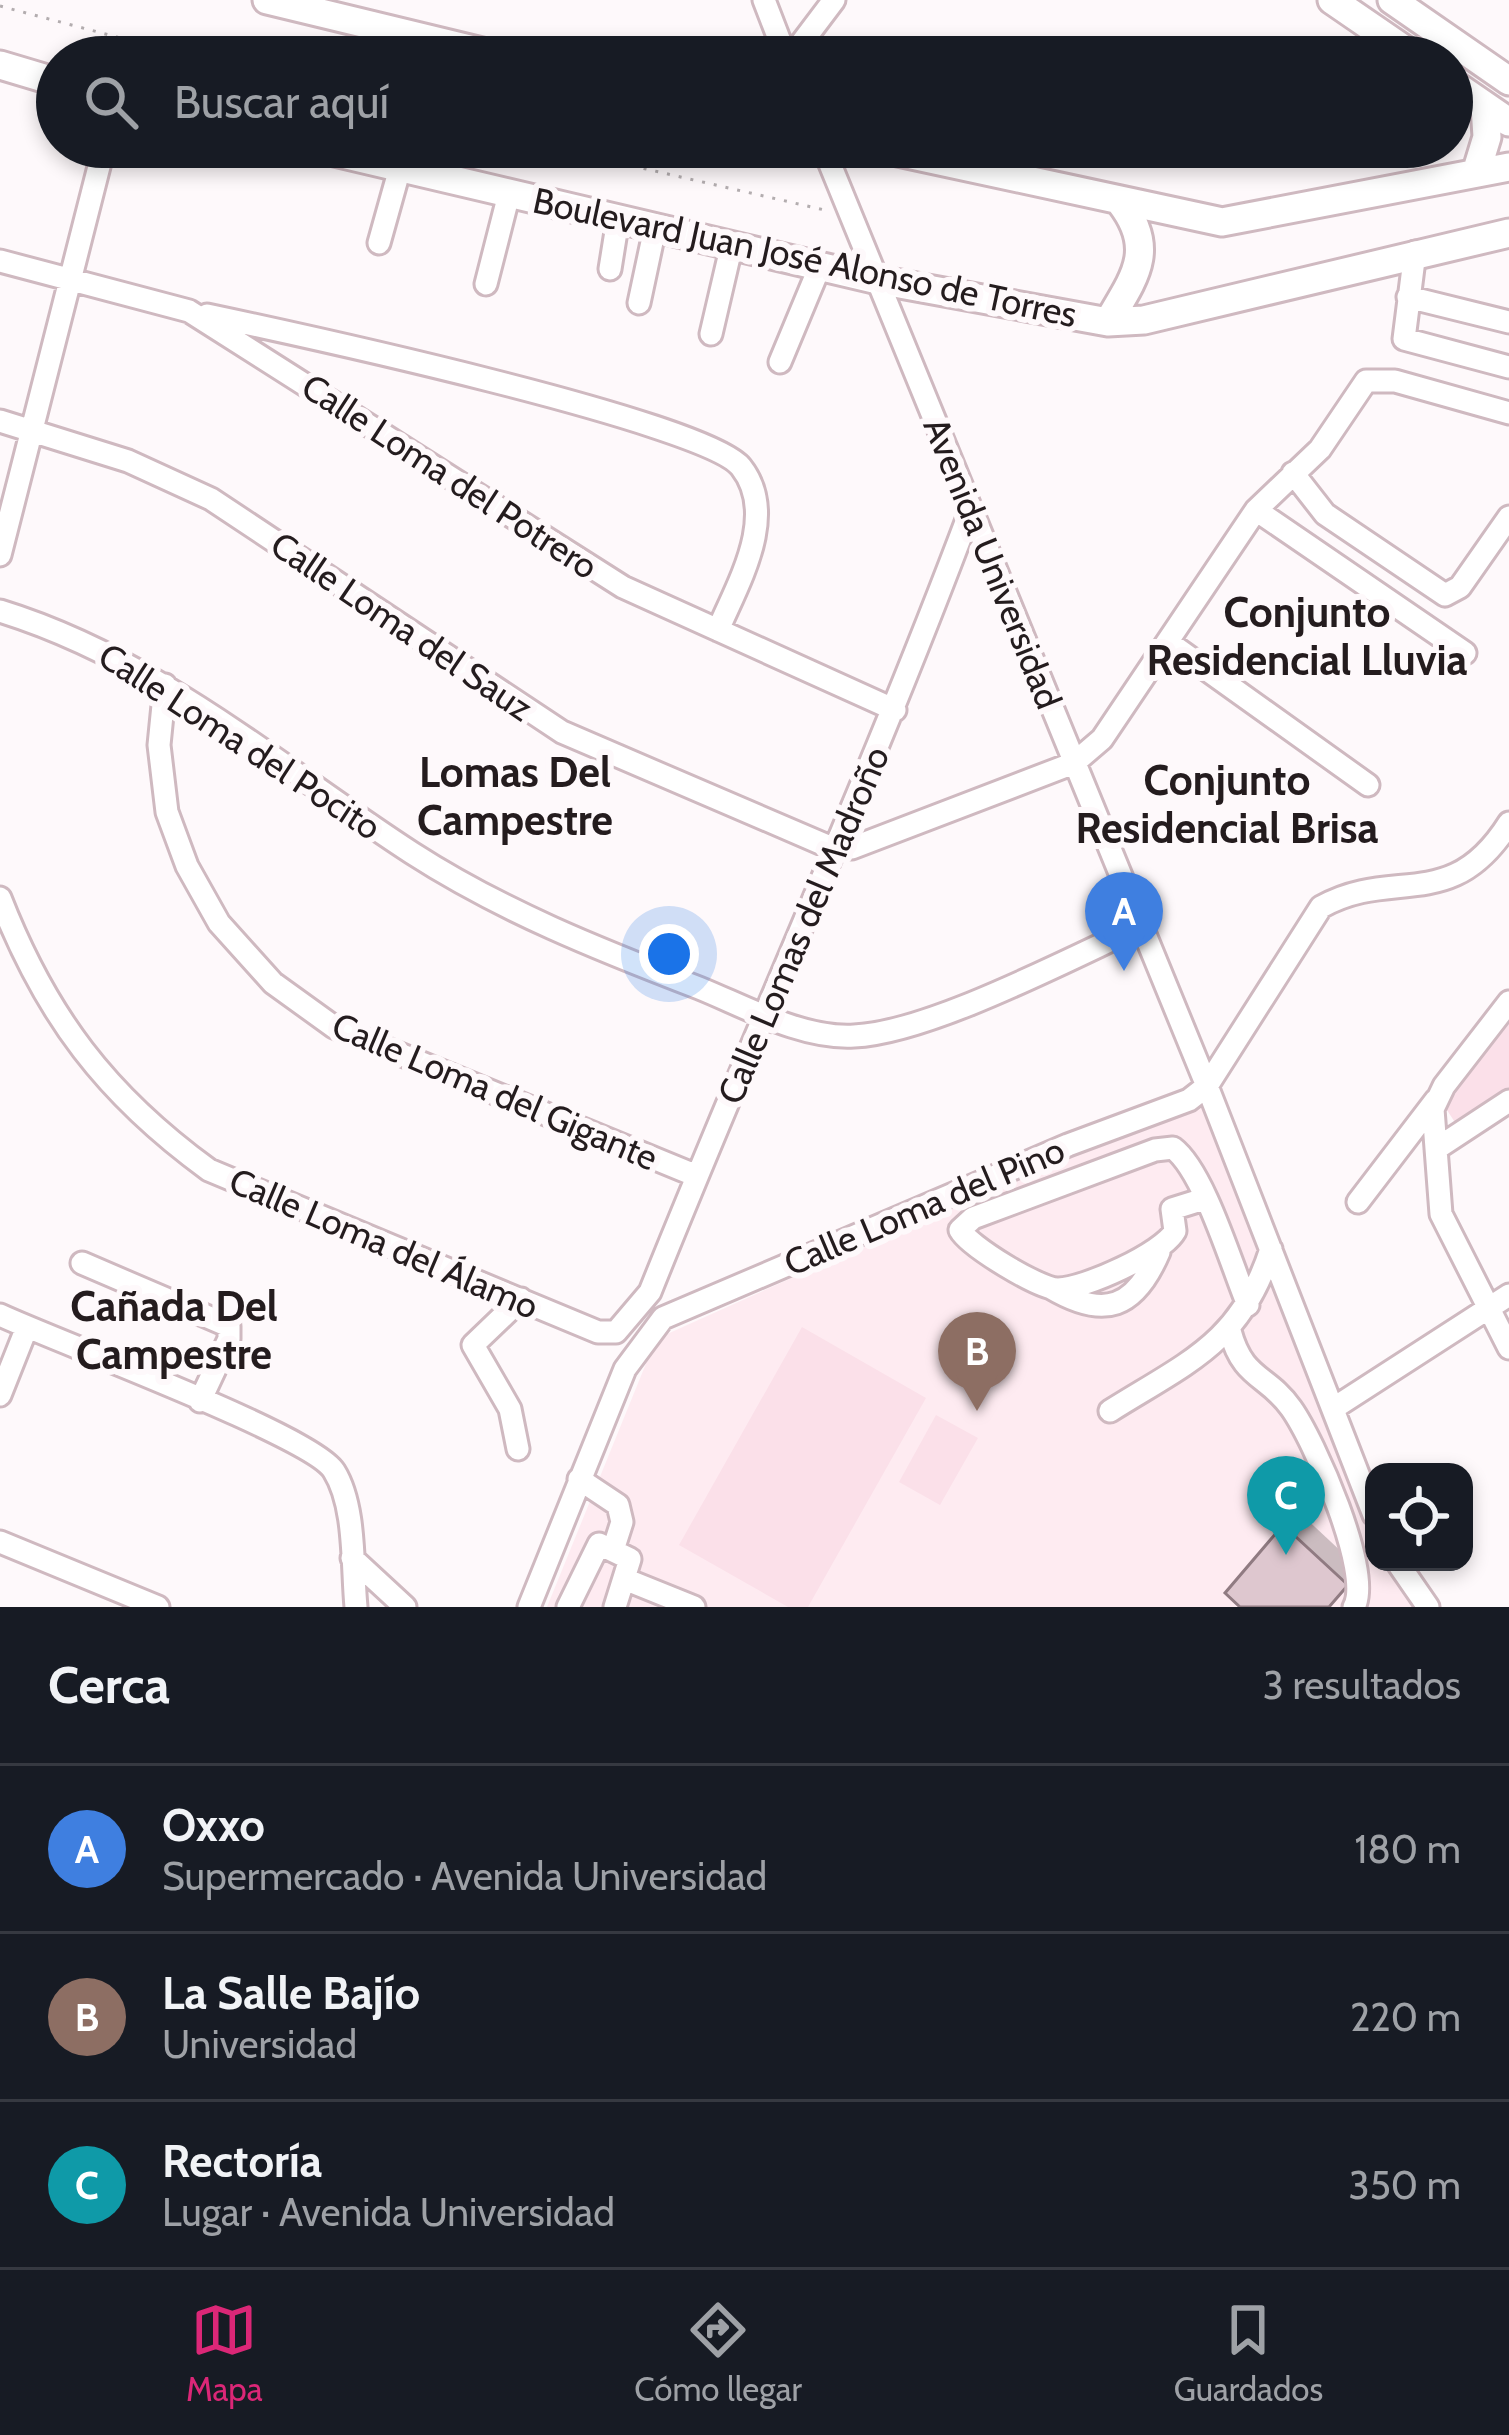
<!DOCTYPE html>
<html lang="es">
<meta charset="utf-8">
<style>
:root{--surface:#171b24;--page:#242831;--text:#f1f3f6;--muted:#9ea1a6;--line:#363941;--accent:#db2777}
body{margin:0;font-family:Cabin,sans-serif;background:var(--page);color:var(--text)}
.controls{position:absolute;right:36px;bottom:36px;display:grid;overflow:hidden;border-radius:24px;box-shadow:0 6px 18px #0003}
.controls button{width:108px;height:108px;display:grid;place-items:center;padding:0;border:0;border-bottom:3px solid var(--line);background:var(--surface);color:var(--text);font:60px sans-serif}
.you{position:absolute;left:669px;top:954px;width:42px;height:42px;margin:-30px;border:9px solid #fff;border-radius:50%;background:#1a73e8;box-shadow:0 0 0 18px #1a73e833}
.badge{display:grid;place-items:center;width:78px;height:78px;border-radius:50%;background:var(--accent);color:#fff;font-size:39px;font-weight:700}
.pin{position:absolute;translate:-50% -99px;filter:drop-shadow(0 3px 6px #0008)}
.pin::after{content:'';position:absolute;top:63px;width:42px;height:36px;background:inherit;clip-path:polygon(0 0,100% 0,50% 100%)}
.list{margin:0;padding:0;list-style:none}
h2{display:flex;justify-content:space-between;align-items:center;height:156px;margin:0;padding:0 48px;font-size:51px}
h2 small{font-size:39px;font-weight:400;color:var(--muted)}
.list li{display:grid;grid-template-columns:78px 1fr auto;gap:36px;align-items:center;box-sizing:border-box;height:168px;padding:0 48px;border-top:3px solid var(--line)}
.list b{display:block;font-size:45px;white-space:nowrap}
.list p{margin:0;font-size:39px;white-space:nowrap;color:var(--muted)}
.list em{font-size:39px;font-style:normal;color:var(--muted)}
.icon{flex:none;width:66px;height:66px;fill:none;stroke:currentColor;stroke-width:2;stroke-linecap:round;stroke-linejoin:round}
.map{position:relative;flex:none;width:1509px;height:1607px;overflow:hidden}
.search{position:absolute;background:var(--surface);box-shadow:0 6px 18px #0003;left:36px;right:36px;top:36px;height:132px;display:flex;align-items:center;gap:30px;box-sizing:border-box;padding:0 42px;border-radius:66px;color:var(--muted);font-size:45px}
.sheet{height:660px;background:var(--surface)}
nav{display:flex;justify-content:space-around;align-items:center;box-sizing:border-box;height:168px;border-top:3px solid var(--line);background:var(--surface);font-size:33px;color:var(--muted)}
nav a{display:grid;justify-items:center;gap:6px}
nav .on{color:var(--accent)}
.map>svg:first-child{display:block}
.built{fill:#feebf1}
.green{fill:#fbe0e9}
.shadow{fill:#0003}
.building{fill:#dec7cf;stroke:#907b82;stroke-width:3}
.lines{fill:none;stroke-linecap:round;stroke-linejoin:round}
.minor-casing{stroke:#cfb9c0;stroke-width:27}
.major-casing{stroke:#cfb9c0;stroke-width:33}
.path{stroke:#b3adaf;stroke-width:3;stroke-dasharray:3 9;stroke-linecap:butt}
.minor{stroke:#fff;stroke-width:21}
.major{stroke:#fff;stroke-width:27}
.labels{text-anchor:middle;stroke-width:12;stroke-linejoin:round;paint-order:stroke}
.street-label{font-size:36px;fill:#241c1e;stroke:#fef9fb}
.quarter-label{font-size:42px;font-weight:bold;fill:#241c1e;stroke:#fef9fb}
</style>
<div class="map">
<svg width="1509" height="1607" viewBox="0 0 1509 1607">
<rect width="100%" height="100%" fill="#fef9fb"/>
<path class="built" d="M 1205,1092 L 1374,1532 L 1374,1562 L 1395,1562 L 1428,1607 L 547,1607 L 656,1339 Z"/>
<path class="green" d="M 1509,1013 L 1509,1094 L 1456,1124 L 1445,1107 Z
M 802,1327 L 926,1398 L 808,1607 L 788,1607 L 679,1545 Z
M 936,1415 L 978,1438 L 940,1505 L 899,1482 Z"/>
<path class="shadow" d="M 1300,1513 L 1360,1569 L 1328,1607 L 1245,1607 L 1285,1527 Z"/>
<path class="building" d="M 1283,1525 L 1348,1585 L 1329,1607 L 1240,1607 L 1225,1593 Z"/>
<g class="lines">
<g class="minor-casing">
<path id="minor" d="M 764,0 L 786,57
M 791,57 L 834,0
M 823,147 L 1207,1086 L 1374,1515
M 379,243 L 400,168
M 1415,252 L 1404,339 L 1509,367
M 0,261 L 189,311 L 623,587 L 895,710
M 610,269 L 618,219
M 486,284 L 509,194
M 1408,297 L 1509,322
M 639,303 L 655,228
M 207,315 C 287,332 706,422 741,467 C 779,515 738,583 718,630
M 711,334 L 732,244
M 780,362 L 820,266
M 0,421 L 128,461 L 211,499 L 562,732 L 832,848 L 852,848 L 1074,763 L 1102,739 L 1256,510 L 1320,449 L 1366,381 L 1395,381 L 1509,413
M 1293,473 L 1325,514 L 1445,595 L 1460,587 L 1509,517
M 1256,510 L 1465,653
M 0,555 L 104,147
M 0,611 C 156,659 278,766 412,853 C 502,911 600,950 699,988 C 746,1007 802,1039 854,1036 C 928,1033 1069,959 1141,926
M 1168,642 L 1368,785
M 165,685 L 159,745 L 167,812 L 187,866 L 219,923 L 273,983 L 334,1027 L 697,1176
M 0,898 C 46,1016 106,1095 209,1170 L 598,1332 L 616,1332 L 650,1292 C 755,1030 872,773 971,509
M 1509,1002 L 1444,1086 L 1433,1109 L 1441,1214 L 1509,1348
M 1436,1149 L 1509,1101
M 1204,1199 L 1172,1209 L 1175,1231 C 1163,1253 1084,1289 1058,1289 C 1039,1289 969,1246 960,1230 L 973,1218 L 1155,1150 L 1173,1148 C 1204,1171 1232,1267 1248,1305
M 1358,1202 L 1436,1100
M 82,1263 L 229,1326 L 229,1339 L 200,1401
M 1051,1288 C 1105,1320 1135,1308 1159,1252
M 0,1315 C 55,1341 313,1436 334,1471 C 356,1506 352,1566 356,1607
M 1230,1331 C 1243,1380 1267,1374 1291,1408 C 1314,1440 1373,1573 1354,1607
M 0,1395 L 27,1327
M 1334,1408 L 1509,1295
M 1110,1411 C 1188,1362 1241,1343 1271,1249
M 518,1449 L 510,1409 L 473,1345 L 521,1299
M 579,1479 L 618,1505 L 622,1522 L 614,1547
M 0,1542 L 158,1607
M 352,1558 L 405,1607
M 1397,1562 L 1428,1607
M 627,1580 L 694,1607
M 529,1607 L 625,1369 L 663,1318 L 1068,1145 L 1189,1100 L 1207,1086 L 1321,907 C 1394,866 1451,915 1509,823
M 568,1607 L 599,1544 L 630,1559 L 615,1607"/>
</g>
<g class="major-casing">
<path id="major" d="M 267,0 L 503,57
M 1332,0 L 1415,57
M 1392,0 L 1509,81
M 0,65 L 57,82
M 1452,83 L 1509,122
M 313,147 L 878,280 L 1108,322 L 1144,320 L 1509,233
M 875,147 L 1222,222 L 1509,167
M 1476,173 L 1487,137 L 1485,106
M 1108,322 C 1134,278 1157,250 1121,203"/>
</g>
<path class="path" d="M 0,6 L 192,57
M 550,147 L 829,211"/>
<use href="#minor" class="minor"/>
<use href="#major" class="major"/>
</g>
<g class="labels">
<g class="street-label">
<text transform="translate(805 257) rotate(12)" y="13">Boulevard Juan José Alonso de Torres</text>
<text transform="translate(450 476) rotate(33)" y="13">Calle Loma del Potrero</text>
<text transform="translate(993 563) rotate(68)" y="13">Avenida Universidad</text>
<text transform="translate(402 626) rotate(34)" y="13">Calle Loma del Sauz</text>
<text transform="translate(240 741) rotate(33)" y="13">Calle Loma del Pocito</text>
<text transform="translate(803 925) rotate(-67)" y="13">Calle Lomas del Madroño</text>
<text transform="translate(495 1091) rotate(23)" y="13">Calle Loma del Gigante</text>
<text transform="translate(924 1206) rotate(-23)" y="13">Calle Loma del Pino</text>
<text transform="translate(384 1243) rotate(23)" y="13">Calle Loma del Álamo</text>
</g>
<g class="quarter-label">
<text x="1307" y="627">Conjunto<tspan x="1307" dy="48">Residencial Lluvia</tspan></text>
<text x="515" y="787">Lomas Del<tspan x="515" dy="48">Campestre</tspan></text>
<text x="1227" y="795">Conjunto<tspan x="1227" dy="48">Residencial Brisa</tspan></text>
<text x="174" y="1321">Cañada Del<tspan x="174" dy="48">Campestre</tspan></text>
</g>
</g>
</svg>
<div class="controls">
<button><svg class="icon" aria-label="locate" viewBox="0 0 24 24"><circle cx="12" cy="12" r="6"/><path d="M12 2v4M12 18v4M2 12h4M18 12h4"/></svg></button>
</div>
<div class="you"></div>
<div class="pin badge" style="left:1124px;top:971px;background:#3f7fe0">A</div>
<div class="pin badge" style="left:977px;top:1411px;background:#8d6e63">B</div>
<div class="pin badge" style="left:1286px;top:1555px;background:#0f9aa8">C</div>
<div class="search"><svg class="icon" aria-label="search" viewBox="0 0 24 24"><circle cx="10" cy="10" r="6"/><path d="M15 15l6 6"/></svg>Buscar aquí</div>
</div>
<section class="sheet">
<h2>Cerca<small>3 resultados</small></h2>
<ul class="list">
<li><span class="badge" style="background:#3f7fe0">A</span><div><b>Oxxo</b><p>Supermercado · Avenida Universidad</p></div><em>180 m</em></li>
<li><span class="badge" style="background:#8d6e63">B</span><div><b>La Salle Bajío</b><p>Universidad</p></div><em>220 m</em></li>
<li><span class="badge" style="background:#0f9aa8">C</span><div><b>Rectoría</b><p>Lugar · Avenida Universidad</p></div><em>350 m</em></li>
</ul>
</section>
<nav>
<a class="on"><svg class="icon" aria-label="map" viewBox="0 0 24 24"><path d="M3 6l6-2 6 2 6-2v14l-6 2-6-2-6 2zM9 4v14M15 6v14"/></svg>Mapa</a>
<a><svg class="icon" aria-label="directions" viewBox="0 0 24 24"><path d="M12 3l9 9-9 9-9-9zM9 14v-3h6M13 9l2 2-2 2"/></svg>Cómo llegar</a>
<a><svg class="icon" aria-label="saved" viewBox="0 0 24 24"><path d="M7 4h10v16l-5-4-5 4z"/></svg>Guardados</a>
</nav>
